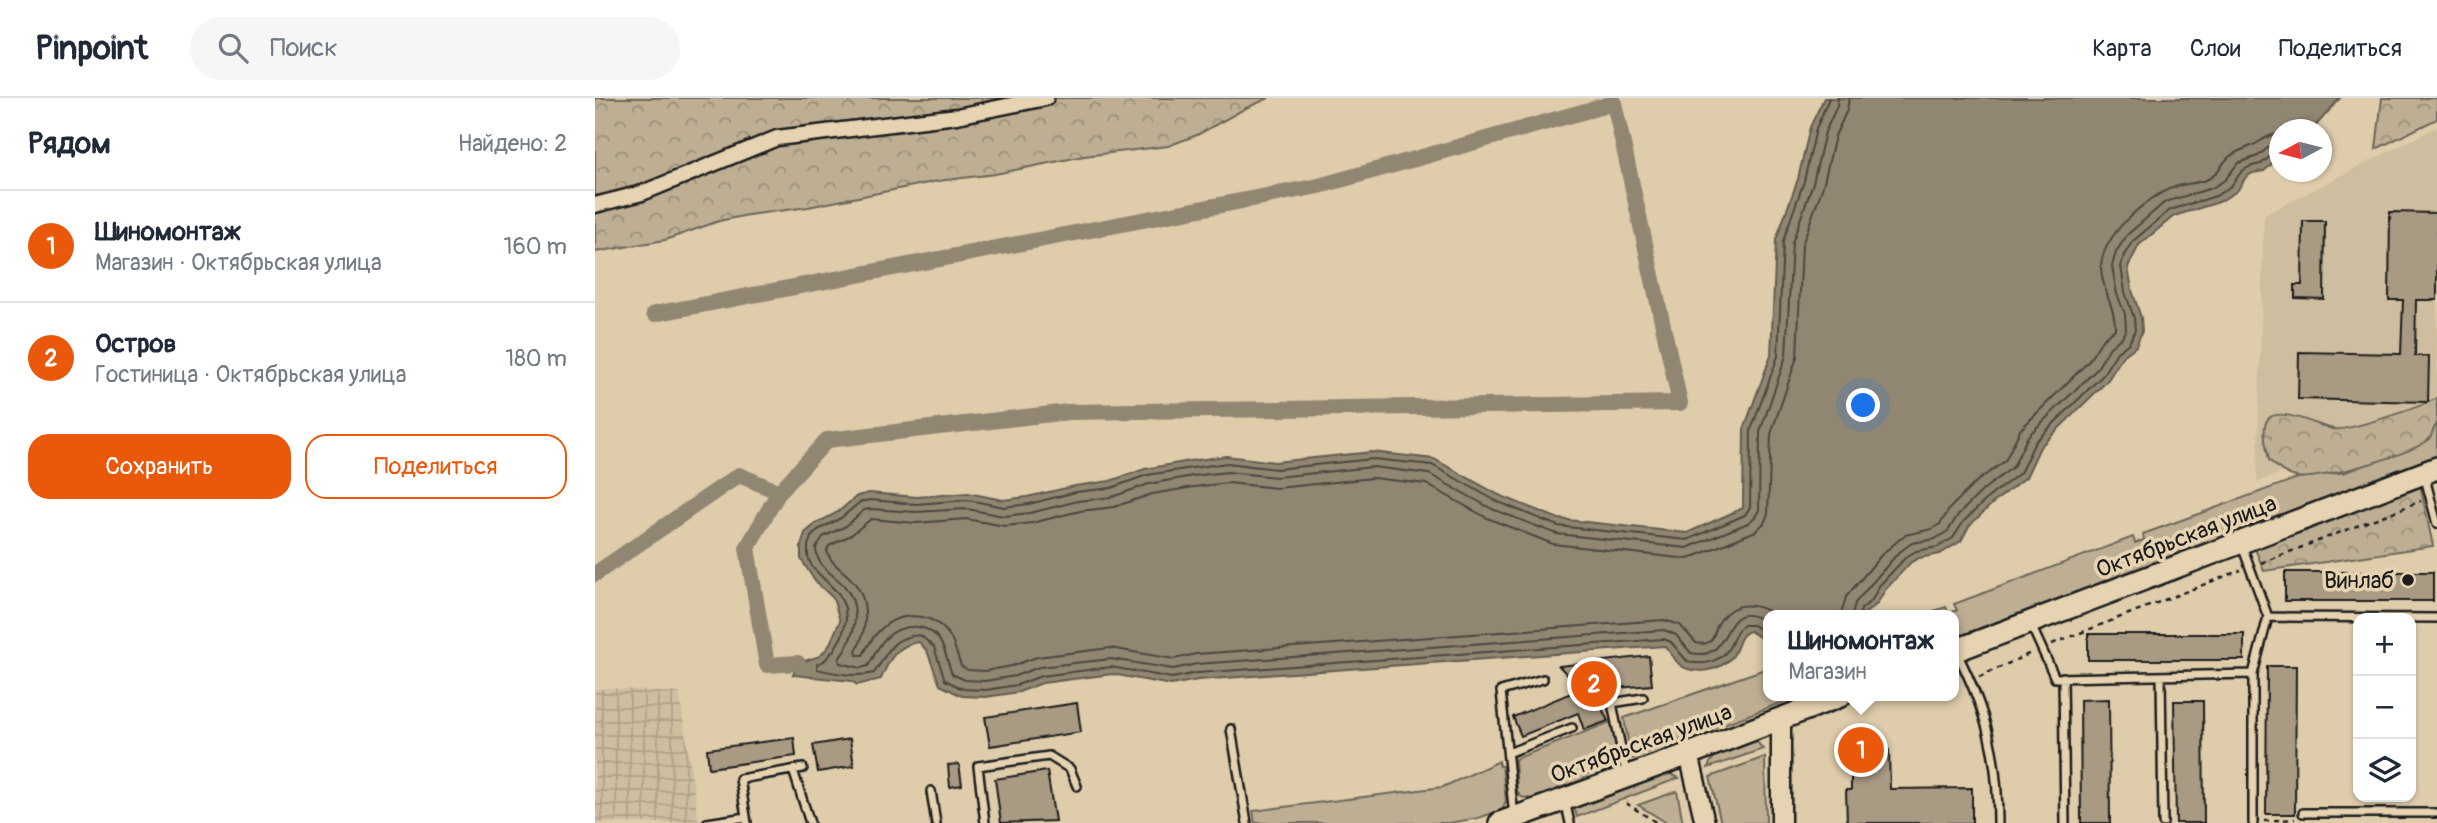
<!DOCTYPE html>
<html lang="ru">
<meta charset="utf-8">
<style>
:root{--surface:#fff;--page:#f6f6f7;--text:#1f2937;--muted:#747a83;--line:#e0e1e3;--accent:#ea580c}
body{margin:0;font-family:Pangolin,sans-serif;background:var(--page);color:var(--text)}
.controls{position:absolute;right:21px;bottom:21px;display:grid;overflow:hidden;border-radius:14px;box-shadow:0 2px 5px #0004}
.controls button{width:63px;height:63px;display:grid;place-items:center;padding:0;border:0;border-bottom:2px solid var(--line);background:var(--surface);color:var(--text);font:35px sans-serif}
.compass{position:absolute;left:1674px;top:21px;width:63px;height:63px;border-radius:50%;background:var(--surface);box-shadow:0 2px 5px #0004;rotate:263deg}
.you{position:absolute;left:1269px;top:308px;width:24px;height:24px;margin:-18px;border:5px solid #fff;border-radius:50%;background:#1a73e8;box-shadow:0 0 0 10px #1a73e833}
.badge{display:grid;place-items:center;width:46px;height:46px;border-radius:50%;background:var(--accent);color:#fff;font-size:23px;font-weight:700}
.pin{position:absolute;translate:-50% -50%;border:4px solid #fff;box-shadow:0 2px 7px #0006}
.popup{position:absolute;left:1168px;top:512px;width:196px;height:91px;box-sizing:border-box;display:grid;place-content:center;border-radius:14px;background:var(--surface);filter:drop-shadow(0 2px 5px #0005);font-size:23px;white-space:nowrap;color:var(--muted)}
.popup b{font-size:26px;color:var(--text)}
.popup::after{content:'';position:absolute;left:50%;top:100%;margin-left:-14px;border:14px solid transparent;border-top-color:var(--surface)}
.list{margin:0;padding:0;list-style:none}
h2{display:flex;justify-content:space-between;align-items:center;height:91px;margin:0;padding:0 28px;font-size:30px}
h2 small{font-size:23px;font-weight:400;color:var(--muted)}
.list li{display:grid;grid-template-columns:46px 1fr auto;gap:21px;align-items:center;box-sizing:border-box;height:112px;padding:0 28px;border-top:2px solid var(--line)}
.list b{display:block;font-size:26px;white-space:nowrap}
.list p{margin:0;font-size:23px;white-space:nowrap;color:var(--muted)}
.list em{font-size:23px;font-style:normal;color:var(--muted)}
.actions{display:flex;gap:14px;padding:21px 28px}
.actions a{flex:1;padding:16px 0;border:2px solid var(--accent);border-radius:21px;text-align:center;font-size:24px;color:var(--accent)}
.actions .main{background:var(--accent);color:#fff}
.icon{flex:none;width:38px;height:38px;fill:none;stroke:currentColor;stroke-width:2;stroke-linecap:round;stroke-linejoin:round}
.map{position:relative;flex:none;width:1842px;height:725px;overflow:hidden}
header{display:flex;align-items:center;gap:42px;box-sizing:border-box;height:98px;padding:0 35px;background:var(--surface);border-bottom:2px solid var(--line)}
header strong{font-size:33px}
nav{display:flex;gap:38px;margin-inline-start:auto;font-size:24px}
.search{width:490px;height:63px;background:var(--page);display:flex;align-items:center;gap:18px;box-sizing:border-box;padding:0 24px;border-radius:38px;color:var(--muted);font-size:26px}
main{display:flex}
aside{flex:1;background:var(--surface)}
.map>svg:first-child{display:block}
.built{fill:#cebd9f}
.industrial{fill:url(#industrial-grid)}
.grass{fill:#beaf94;stroke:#6d6658;stroke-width:2}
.forest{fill:url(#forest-crowns);stroke:#6d6658;stroke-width:2}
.water{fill:#918672;stroke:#625c50;stroke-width:2}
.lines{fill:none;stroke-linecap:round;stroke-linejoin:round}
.shore{stroke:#4b463e;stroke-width:2}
.canal{stroke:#918672;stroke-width:16}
.building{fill:#a89a83;stroke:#1c1c1c;stroke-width:2}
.service-casing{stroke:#1c1c1c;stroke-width:12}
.minor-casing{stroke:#1c1c1c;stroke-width:19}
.tertiary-casing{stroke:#1c1c1c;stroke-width:23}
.secondary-casing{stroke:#1c1c1c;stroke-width:26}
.path{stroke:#1c1c1c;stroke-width:2.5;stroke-dasharray:5 5;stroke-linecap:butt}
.service{stroke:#e6d3b1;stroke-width:7}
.minor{stroke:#e6d3b1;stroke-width:14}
.tertiary{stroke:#e6d3b1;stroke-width:18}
.secondary{stroke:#e6d3b1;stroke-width:21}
.poi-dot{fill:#1c1c1c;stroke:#e6d3b1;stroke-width:2.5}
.labels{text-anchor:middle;stroke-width:7;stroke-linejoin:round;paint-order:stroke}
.street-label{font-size:23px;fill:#1c1c1c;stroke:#e6d3b1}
.poi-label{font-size:23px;fill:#1c1c1c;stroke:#e6d3b1;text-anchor:end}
</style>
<header>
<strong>Pinpoint</strong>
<div class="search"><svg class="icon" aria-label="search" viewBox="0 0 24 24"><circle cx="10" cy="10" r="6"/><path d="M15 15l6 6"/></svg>Поиск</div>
<nav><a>Карта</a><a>Слои</a><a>Поделиться</a></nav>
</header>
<main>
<aside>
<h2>Рядом<small>Найдено: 2</small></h2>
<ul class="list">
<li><span class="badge">1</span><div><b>Шиномонтаж</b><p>Магазин · Октябрьская улица</p></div><em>160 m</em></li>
<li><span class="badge">2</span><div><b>Остров</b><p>Гостиница · Октябрьская улица</p></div><em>180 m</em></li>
</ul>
<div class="actions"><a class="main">Сохранить</a><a>Поделиться</a></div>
</aside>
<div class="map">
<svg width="1842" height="725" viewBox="0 0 1842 725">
<defs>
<pattern id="industrial-grid" width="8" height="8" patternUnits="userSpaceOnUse" patternTransform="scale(1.75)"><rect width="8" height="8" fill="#cebd9f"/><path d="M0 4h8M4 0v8" fill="none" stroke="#b0a288"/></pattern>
<pattern id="forest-crowns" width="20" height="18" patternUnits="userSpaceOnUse" patternTransform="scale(1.75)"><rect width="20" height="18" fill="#beaf94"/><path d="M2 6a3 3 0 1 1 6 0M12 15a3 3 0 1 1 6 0" fill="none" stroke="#9a8e78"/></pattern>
</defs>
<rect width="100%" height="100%" fill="#deccab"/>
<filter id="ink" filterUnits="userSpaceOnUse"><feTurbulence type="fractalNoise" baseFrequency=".0143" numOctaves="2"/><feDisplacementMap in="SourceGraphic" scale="14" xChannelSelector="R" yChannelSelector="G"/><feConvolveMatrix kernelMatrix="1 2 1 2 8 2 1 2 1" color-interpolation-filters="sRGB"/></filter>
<g filter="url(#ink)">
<path class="built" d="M 1842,29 L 1842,316 L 1662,384 L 1669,117 Z"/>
<path class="industrial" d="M 13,590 L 84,595 L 104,725 L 0,725 L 0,592 Z"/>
<path class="grass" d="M 1842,326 L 1842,358 L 1359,540 L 1359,517 L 1327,517 L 1351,509 L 1354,516 L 1362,512 L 1359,506 L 1538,439 L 1540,445 L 1549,442 L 1548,436 L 1703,380 L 1751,374 L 1835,341 L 1838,329 Z
M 1173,570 L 1173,598 L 1204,598 L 1036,661 L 1029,620 Z
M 1016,624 L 1022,652 L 1017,663 L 999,669 L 987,682 L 937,701 L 926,699 L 922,693 L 920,661 Z
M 1155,642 L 1162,644 L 1168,651 L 1113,670 C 1118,652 1140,648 1155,642 Z
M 1170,659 L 1171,725 L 1126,725 L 1115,679 Z
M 904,663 L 904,668 L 907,668 L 911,703 L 907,712 L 883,720 L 854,725 L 660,725 L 658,713 L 848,689 Z
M 1071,674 L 1084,680 L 982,719 L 979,708 Z
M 1082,693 L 1088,725 L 1072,725 L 1043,707 Z"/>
<path class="forest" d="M 0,0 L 674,0 L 651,10 L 602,37 L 573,48 L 489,58 L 400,76 L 343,83 L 213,109 L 153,117 L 124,123 L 70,142 L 0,154 Z
M 1787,0 L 1842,0 L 1842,21 L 1781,51 Z
M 1842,300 L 1842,326 C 1837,331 1838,335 1835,340 C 1824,355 1719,384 1701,379 C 1690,377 1682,369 1674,362 C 1672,351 1665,328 1674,320 C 1686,309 1723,328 1738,331 C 1752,334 1828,308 1842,300 Z
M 1824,382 L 1838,448 L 1669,473 L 1659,448 Z"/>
<path class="water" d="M 1229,0 L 1745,0 L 1718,31 L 1685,32 L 1684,60 L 1669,73 L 1658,75 L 1651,79 L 1642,93 L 1624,104 L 1579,118 L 1544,147 L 1533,169 L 1537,192 L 1546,220 L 1547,233 L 1541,248 L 1528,258 L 1512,283 L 1445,349 L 1431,379 L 1399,404 L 1374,428 L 1366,443 L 1345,456 L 1324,460 L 1316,464 L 1290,492 L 1282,506 L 1268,517 L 1173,517 L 1173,545 L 1155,533 C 1143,536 1144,550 1137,559 C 1125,573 1098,578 1084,566 C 1079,561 1075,554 1070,548 L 603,582 L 576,587 L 517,576 L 447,585 L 424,594 L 391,599 L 367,598 L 345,587 L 332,553 L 324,544 C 302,547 294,561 286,581 L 262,587 L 257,583 L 198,577 L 203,565 L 225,558 L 234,548 L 245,523 L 238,500 L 220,483 L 206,461 L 206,448 L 210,435 L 220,426 L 243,414 L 262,398 L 274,395 L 322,399 L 373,395 L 408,402 L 432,399 L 480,388 L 515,383 L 550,371 L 595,363 L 631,358 L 680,364 L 777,354 L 839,361 L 904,397 L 964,421 L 1092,435 L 1148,410 L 1149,331 L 1176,257 L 1181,142 L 1203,81 L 1215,29 Z"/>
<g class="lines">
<path class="shore" d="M 1180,517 C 1160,504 1136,502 1123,526 C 1120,531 1120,538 1116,542 C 1112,547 1106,546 1101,545 L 1085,527 L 1069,522 L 601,556 L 579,561 L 515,550 L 442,559 L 417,568 L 390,573 L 373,572 L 366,568 C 362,558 360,546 354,537 C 337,513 303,512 283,534 C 277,540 272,549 268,557 L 262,557 L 261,553 C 273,531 275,500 256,481 C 248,472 234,465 232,452 L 234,448 L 256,437 L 276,421 L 321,425 L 371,421 L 410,428 L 437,425 L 485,413 L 519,409 L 557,396 L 599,389 L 633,385 L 682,390 L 778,380 L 831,386 L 892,420 L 958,446 L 1093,461 L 1161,433 L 1169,425 L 1173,416 L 1176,336 L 1202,259 L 1207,147 L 1228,88 L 1240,38 L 1252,12 L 1254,0
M 1246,517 L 1251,499 L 1288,455 L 1310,437 L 1337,431 L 1345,426 L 1355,410 L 1382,383 L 1410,363 L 1425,332 L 1493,264 L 1507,242 L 1520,231 C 1521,210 1506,191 1506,169 C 1507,138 1551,99 1579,89 C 1591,85 1604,86 1615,80 C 1623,75 1626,67 1633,60 C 1640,53 1648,52 1656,48 C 1667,44 1671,36 1685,36
M 1257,517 L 1260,505 L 1303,455 L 1317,445 L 1340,441 L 1353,433 L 1363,417 L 1389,391 L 1418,369 L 1433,338 L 1501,272 L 1515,249 L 1527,239 L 1531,231 L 1530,216 L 1522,196 L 1517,168 L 1521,154 L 1532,137 L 1570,104 L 1617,90 L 1630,82 L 1643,65 L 1663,58 L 1675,48 L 1685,46
M 1265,517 L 1266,511 L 1277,502 L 1284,488 L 1311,459 L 1321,453 L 1343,449 L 1358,440 L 1369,423 L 1395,398 L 1425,375 L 1440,344 L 1507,278 L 1522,254 L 1534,245 L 1540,232 L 1539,220 L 1530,194 L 1526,168 L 1529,157 L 1538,143 L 1575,112 L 1621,98 L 1636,88 L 1647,73 L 1656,68 L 1666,66 L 1678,56 L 1685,55
M 1173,525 C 1123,493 1142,566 1096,555 L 1081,537 L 1069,532 L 602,566 L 578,571 L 516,561 L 444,569 L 420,578 L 390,583 L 370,582 L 357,576 C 353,566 351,554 346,545 C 334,524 307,524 290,541 C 283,548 278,560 273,568 L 266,570 L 245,565 L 244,561 C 259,541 268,511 250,489 C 239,476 221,469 221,450 L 228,439 L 251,428 L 269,412 L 275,411 L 321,414 L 372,411 L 409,418 L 435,415 L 483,403 L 517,399 L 554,386 L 598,378 L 632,374 L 681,379 L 778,369 L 834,376 L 897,411 L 962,436 L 1092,450 L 1153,425 L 1160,419 L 1164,412 L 1165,334 L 1191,258 L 1197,145 L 1218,85 L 1230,34 L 1242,8 L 1243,0
M 1173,537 L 1158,527 L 1149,527 C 1141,532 1140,537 1136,546 C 1129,563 1109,569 1092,563 L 1076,544 L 1069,541 L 602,575 L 577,580 L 516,569 L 446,578 L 422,587 L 391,592 L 368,591 L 350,582 L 339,549 L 325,537 C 295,539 294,554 279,575 C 262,580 240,575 222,571 L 222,566 L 229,563 L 239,552 L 247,538 L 251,522 L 250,510 L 244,496 L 217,469 L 213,459 L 213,448 L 216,439 L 223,432 L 246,420 L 265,404 L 275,402 L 321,406 L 373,402 L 409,409 L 434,406 L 481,394 L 516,390 L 552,377 L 597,370 L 632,365 L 681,371 L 778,361 L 837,367 L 901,403 L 963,428 L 1092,442 L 1150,417 L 1155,409 L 1156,332 L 1183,258 L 1188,143 L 1209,83 L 1221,31 L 1234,0"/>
<path class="canal" d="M 59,216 L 724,88 L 1019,5 L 1085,305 L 473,314 L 232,342 L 184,394
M 0,476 L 144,377 L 184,394 L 152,450 L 172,567 L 203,565"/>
</g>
<path class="building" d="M 1795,114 L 1842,115 L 1842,202 L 1821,202 L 1820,258 L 1834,258 L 1833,304 L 1703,301 L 1704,254 L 1806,256 L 1808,202 L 1794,202 Z
M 1708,123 L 1730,123 L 1729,201 L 1700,200 L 1700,187 L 1707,187 Z
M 1690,474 L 1838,474 L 1838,503 L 1690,503 Z
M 1493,536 L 1649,536 L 1649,562 L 1493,562 Z
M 1054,558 L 1057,587 L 998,592 L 1013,623 L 989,632 L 983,615 L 926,638 L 918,619 L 986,591 L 964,568 Z
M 1672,568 L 1701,568 L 1700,716 L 1671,716 Z
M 1514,601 L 1515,725 L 1486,725 L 1485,602 Z
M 1579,603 L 1608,603 L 1609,725 L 1581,725 Z
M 482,605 L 486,634 L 395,648 L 390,619 Z
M 199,640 L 201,658 L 114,670 L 112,651 Z
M 255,641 L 259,668 L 223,674 L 218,647 Z
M 1294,652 L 1295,691 L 1377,690 L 1377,725 L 1252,725 L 1251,692 L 1256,692 L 1256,653 Z
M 364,666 L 367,687 L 355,689 L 353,667 Z
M 452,673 L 460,723 L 406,725 L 400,681 Z"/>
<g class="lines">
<g class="service-casing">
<path id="service" d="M 1829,376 L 1842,426
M 1646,445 L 1673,519 L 1658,576 L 1658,725
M 1673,519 L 1842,520
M 1436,527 L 1460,580 L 1658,576
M 1362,555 C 1392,615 1403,658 1403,725
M 1566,578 L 1568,725
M 1468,579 L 1470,725
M 636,631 L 652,725
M 913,655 L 977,630
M 198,672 L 215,725
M 1031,675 L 1017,605 L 1048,600
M 336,693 L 341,725
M 970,702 L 975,725
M 1708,715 L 1842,715
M 919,719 L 906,593 L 948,581
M 112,725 L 151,719
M 152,725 L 145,681 L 208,670
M 390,725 L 383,668 L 454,658 L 475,671 L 482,688"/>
</g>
<g class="minor-casing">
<path id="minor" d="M 0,107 L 47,95 L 182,40 L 362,18 L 451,0"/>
</g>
<g class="tertiary-casing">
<path id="tertiary" d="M 1094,656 L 1110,725
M 1186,725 L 1186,621"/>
</g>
<g class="secondary-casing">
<path id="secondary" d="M 1359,553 L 1842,370
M 905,725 L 1094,656 L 1245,598"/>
</g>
<path class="path" d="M 1666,465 L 1826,403
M 1457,546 L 1646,472
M 1384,579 L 1438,554
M 1031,705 L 1062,725
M 1669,723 L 1700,721"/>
<use href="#service" class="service"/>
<use href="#minor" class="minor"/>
<use href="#tertiary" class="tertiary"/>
<use href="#secondary" class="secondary"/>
</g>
</g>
<circle class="poi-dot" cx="1813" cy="482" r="7"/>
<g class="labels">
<g class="street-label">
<text transform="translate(1591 438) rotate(-21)" y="8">Октябрьская улица</text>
<text transform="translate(1046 645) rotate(-20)" y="8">Октябрьская улица</text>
</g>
<g class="poi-label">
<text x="1799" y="490">Винлаб</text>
</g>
</g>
</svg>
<div class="controls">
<button>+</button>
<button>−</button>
<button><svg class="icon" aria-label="layers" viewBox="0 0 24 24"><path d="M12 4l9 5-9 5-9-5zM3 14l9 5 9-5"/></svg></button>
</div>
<svg class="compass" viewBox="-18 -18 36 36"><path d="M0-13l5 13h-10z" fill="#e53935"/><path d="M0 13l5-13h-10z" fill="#747a83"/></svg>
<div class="you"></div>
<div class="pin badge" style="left:1266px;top:652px">1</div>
<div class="popup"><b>Шиномонтаж</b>Магазин</div>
<div class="pin badge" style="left:999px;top:586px">2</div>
</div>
</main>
